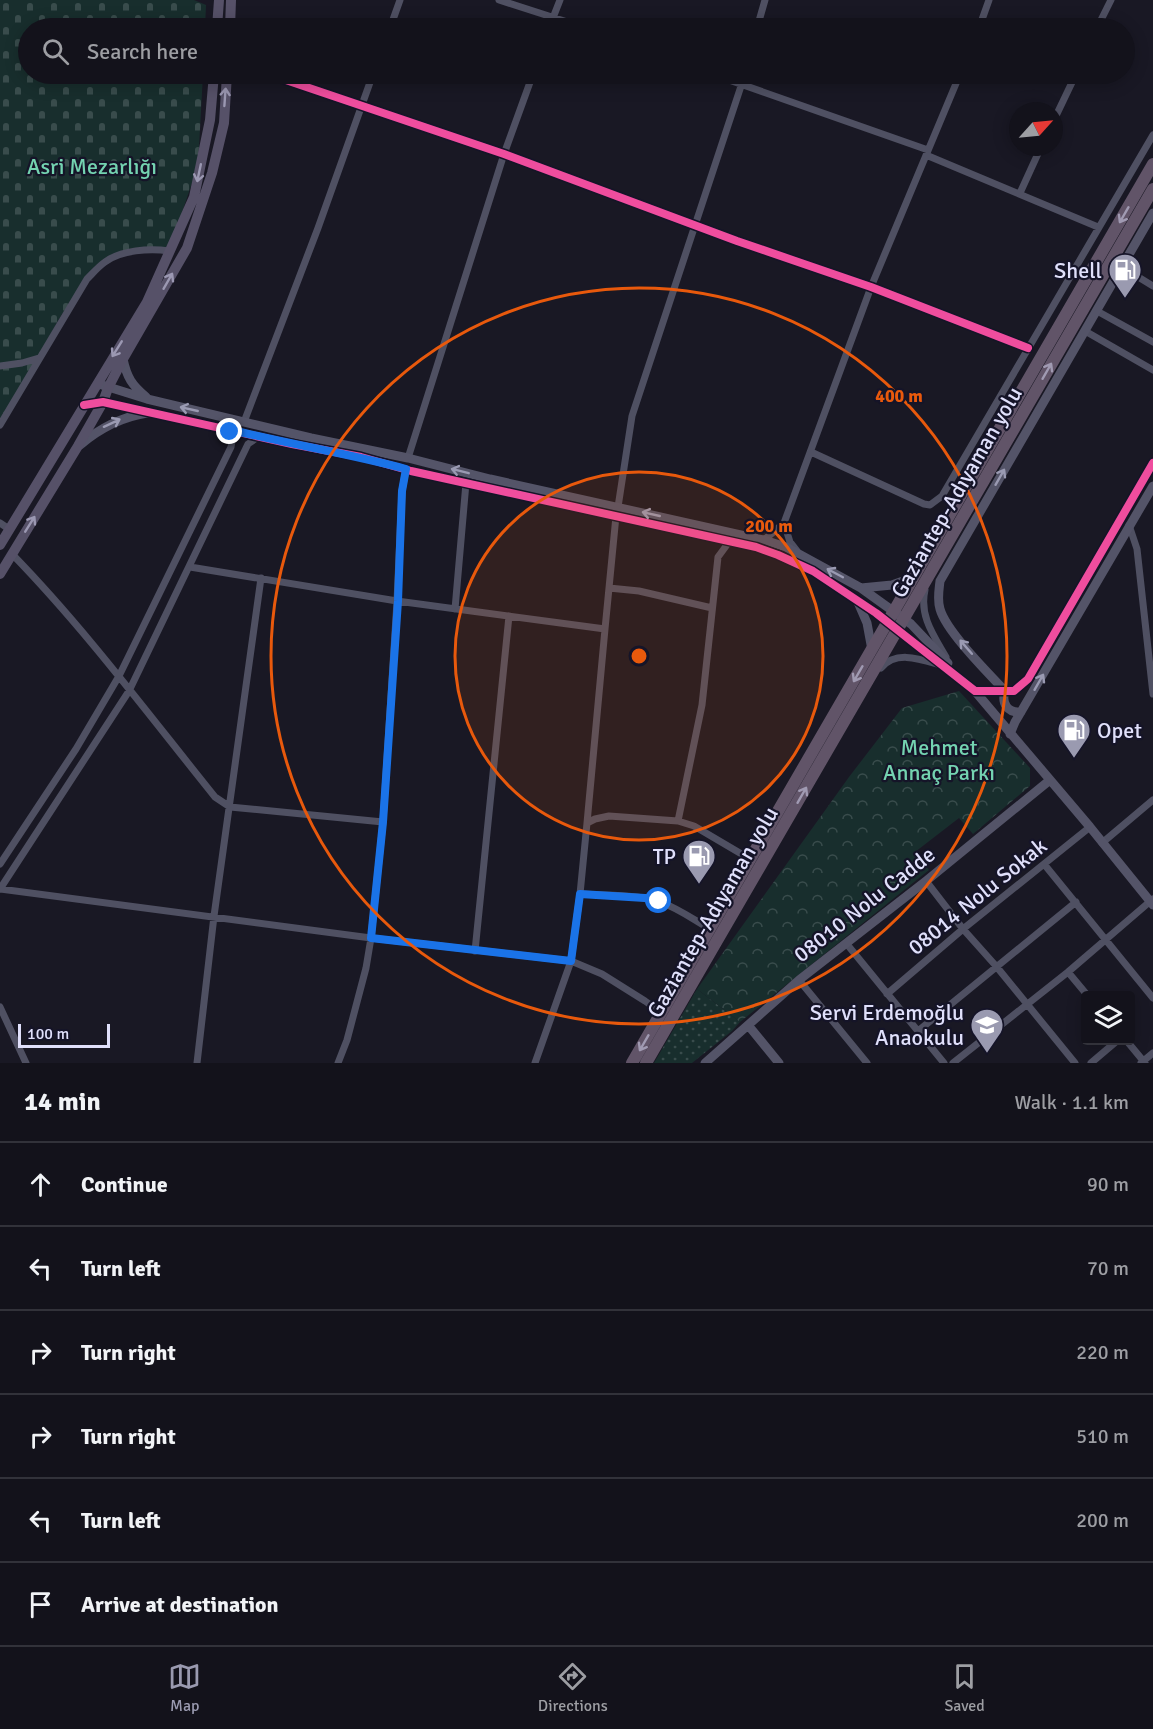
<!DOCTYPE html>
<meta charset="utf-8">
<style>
:root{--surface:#13121b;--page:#1c1b24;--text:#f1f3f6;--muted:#9d9ea3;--line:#32323a;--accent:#9a9ab0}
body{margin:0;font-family:Signika,sans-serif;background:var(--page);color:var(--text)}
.controls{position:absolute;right:18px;bottom:18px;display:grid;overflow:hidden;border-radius:6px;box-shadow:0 3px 15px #0003}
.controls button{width:54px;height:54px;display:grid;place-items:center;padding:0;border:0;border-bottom:2px solid var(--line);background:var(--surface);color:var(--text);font:30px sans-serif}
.compass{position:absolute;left:1009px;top:102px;width:54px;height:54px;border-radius:50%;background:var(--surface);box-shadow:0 3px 15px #0003;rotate:63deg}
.scale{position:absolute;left:18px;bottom:15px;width:92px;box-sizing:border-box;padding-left:6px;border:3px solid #e0e0fb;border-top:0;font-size:16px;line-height:21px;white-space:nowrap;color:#e0e0fb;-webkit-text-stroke:4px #151428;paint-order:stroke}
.stop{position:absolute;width:18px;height:18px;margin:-14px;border:4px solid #1a73e8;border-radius:50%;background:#fff}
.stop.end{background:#1a73e8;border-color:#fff;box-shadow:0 2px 6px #0008}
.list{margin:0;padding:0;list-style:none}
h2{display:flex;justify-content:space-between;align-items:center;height:78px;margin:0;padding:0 24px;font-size:26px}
h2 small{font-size:20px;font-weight:400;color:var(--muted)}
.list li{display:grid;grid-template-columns:39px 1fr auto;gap:18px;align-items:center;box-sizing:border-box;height:84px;padding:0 24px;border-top:2px solid var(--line)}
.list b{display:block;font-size:22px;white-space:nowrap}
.list em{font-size:20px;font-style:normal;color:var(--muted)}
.icon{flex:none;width:33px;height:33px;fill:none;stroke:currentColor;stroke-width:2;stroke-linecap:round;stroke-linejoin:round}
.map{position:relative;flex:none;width:1153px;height:1063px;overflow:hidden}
.search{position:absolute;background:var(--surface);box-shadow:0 3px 15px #0003;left:18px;right:18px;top:18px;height:66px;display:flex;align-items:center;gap:15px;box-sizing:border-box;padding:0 21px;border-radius:33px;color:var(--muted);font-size:22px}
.sheet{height:582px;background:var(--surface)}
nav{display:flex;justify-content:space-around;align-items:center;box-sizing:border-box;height:84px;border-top:2px solid var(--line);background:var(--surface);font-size:16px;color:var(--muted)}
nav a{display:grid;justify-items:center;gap:3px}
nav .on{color:var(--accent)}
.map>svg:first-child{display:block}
.grass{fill:url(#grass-dots)}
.forest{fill:url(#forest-crowns)}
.cemetery{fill:url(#cemetery-stones)}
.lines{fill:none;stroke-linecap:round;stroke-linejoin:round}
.street{stroke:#4f5062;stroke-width:7}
.secondary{stroke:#545468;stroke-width:9}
.primary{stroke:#565168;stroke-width:10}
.highway{stroke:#615468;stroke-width:12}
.cycleway-casing{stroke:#151428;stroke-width:11}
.cycleway{stroke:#ef4d9e;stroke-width:8}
.oneway{stroke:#9b98b2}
.oneway2{stroke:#a09ab2}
.oneway3{stroke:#9a9ab2}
.route{stroke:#1a73e8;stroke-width:8}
.ring{fill:none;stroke:#e8590c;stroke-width:3}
.labels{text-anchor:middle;stroke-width:4.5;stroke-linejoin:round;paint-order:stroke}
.park-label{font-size:22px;fill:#74d3b1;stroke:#151428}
.poi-label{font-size:22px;fill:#e0e0fb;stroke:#151428;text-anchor:end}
.street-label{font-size:22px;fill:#e0e0fb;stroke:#151428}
.centre{fill:#e8590c;stroke:#151428;stroke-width:3}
.ring-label{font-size:18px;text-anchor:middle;font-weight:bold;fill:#e8590c;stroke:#151428;stroke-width:4.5;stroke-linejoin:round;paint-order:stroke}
</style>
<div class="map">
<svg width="1153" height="1063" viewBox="0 0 1153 1063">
<defs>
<pattern id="grass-dots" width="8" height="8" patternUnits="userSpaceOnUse" patternTransform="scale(1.5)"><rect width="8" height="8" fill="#182e2d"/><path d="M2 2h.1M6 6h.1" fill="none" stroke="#394c4c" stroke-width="1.8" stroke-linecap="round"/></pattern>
<pattern id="forest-crowns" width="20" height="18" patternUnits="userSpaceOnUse" patternTransform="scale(1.5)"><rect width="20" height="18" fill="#182e2d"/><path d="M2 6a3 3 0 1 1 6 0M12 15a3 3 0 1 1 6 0" fill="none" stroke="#394c4c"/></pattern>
<pattern id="cemetery-stones" width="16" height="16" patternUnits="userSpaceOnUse" patternTransform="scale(1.5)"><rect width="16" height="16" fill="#182e2d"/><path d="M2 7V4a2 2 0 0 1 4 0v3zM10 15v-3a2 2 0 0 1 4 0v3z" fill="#394c4c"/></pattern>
</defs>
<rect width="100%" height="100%" fill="#191824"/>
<path class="grass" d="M 697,989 L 740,1022 L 732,1031 L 692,1063 L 654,1063 Z"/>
<path class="forest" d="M 959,691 L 1030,768 L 1030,786 L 973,834 L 959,818 L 915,852 L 929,870 L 740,1022 L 697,989 L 849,777 L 902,708 Z"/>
<path class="cemetery" d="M 0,0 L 194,0 L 206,5 L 205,28 L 28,28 L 28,74 L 203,74 L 198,165 L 169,251 L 121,254 L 105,261 L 62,314 L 0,423 Z"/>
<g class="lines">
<path class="street" d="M 499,0 L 586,28
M 390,28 L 400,0
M 549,28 L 560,0
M 757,28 L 765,0
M 979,28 L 989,0
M 1097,28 L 1111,0
M 268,74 L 504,154 L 737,241 L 871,287 L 1028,348
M 712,74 L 928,150
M 1054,120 L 1076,74
M 926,155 L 1098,227
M 1020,193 L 1041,147
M 1122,267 L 1153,286
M 1097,311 L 1153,342
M 1085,331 L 1153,370
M 0,366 L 22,363 L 39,358
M 244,422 L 318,228 L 373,74
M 0,425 L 87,279 C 93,273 98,267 105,262 C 121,250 150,248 169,251
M 811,452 L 924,504 L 930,505 L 942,496 L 1153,135
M 408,458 L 504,154 L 533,74
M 618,507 L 632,416 L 745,74
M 0,523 L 9,529
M 784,523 L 790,542 L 797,551
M 1129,525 L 1137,549 L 1153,694
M 764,540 L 784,523 L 871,287 L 960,74
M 12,554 C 85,629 149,715 215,797 L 230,807 L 383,822
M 190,567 L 397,601 L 605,629 L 587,823
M 609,588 L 639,591 L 712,608
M 925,590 C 919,616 934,636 946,657
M 455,609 L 466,483
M 605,629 L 616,516
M 881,668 C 896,650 920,659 940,665
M 678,821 L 702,705 L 718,557 L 729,542
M 1102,843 L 1153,800
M 0,864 L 76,749 L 119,676 L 231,447 L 232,441 L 228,429
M 1044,864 L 1153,998
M 926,881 L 963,929 L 996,966 L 1075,1063
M 0,889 L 371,938 L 571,961 L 602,974 L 645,1001 L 662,1013
M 0,889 L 129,691 L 248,444 L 258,437
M 580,894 C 603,895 641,895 660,902 C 678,908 694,920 710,929
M 846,943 L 944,1063
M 475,951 L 509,616
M 1068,972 L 1088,996
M 799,980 L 867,1063
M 887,994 L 963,929 L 1090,827
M 0,1007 L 26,1063
M 918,1031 L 1076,902
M 1126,1040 L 1145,1063
M 197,1063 L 214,916 L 261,578
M 338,1063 L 347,1040 L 366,968 L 371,938 L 383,822 L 397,601 L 402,491 L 406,469
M 535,1063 L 571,961 L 580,894 L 587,823 L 595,819 L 609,816 L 678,821 L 694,826 L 750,859
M 953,1063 L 1068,972 L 1153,899
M 1091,1063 L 1118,1040
M 1141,1063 L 1153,1053"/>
<path class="secondary" d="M 123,359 C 127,378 132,385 146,397
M 102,385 L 147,399 L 311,438 L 408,458 L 490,479 L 764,540 L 786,547 L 861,588 L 911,624 L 948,663
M 84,405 L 103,402 L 292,444 L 361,457 L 411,471 L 756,547 L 778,555 L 813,571 L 876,613 L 975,691 L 1014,691 L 1028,679 L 1153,463
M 80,445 C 100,428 121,417 147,413
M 861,588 L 892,585 L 914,577
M 857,600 L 867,623 L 872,650
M 974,690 L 1090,827 L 1153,905
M 1005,691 C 988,673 946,631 940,609 C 937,600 939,590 940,581 L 1153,213
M 1005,691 C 1001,704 1008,713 1021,712
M 1010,734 L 1015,722 L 1153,486
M 748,1025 L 779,1063
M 705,1063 L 799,980 L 926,881 L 1050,780"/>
<path class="primary" d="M 217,28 L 219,0
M 230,28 L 231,0
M 0,545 L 147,302 L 194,197 L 210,120 L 214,74
M 0,574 L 78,446 L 103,402 L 108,388 L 123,359 L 187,248 L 212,173 L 224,123 L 227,74"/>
<path class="highway" d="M 632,1063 L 1153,164
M 646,1063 L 1153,189"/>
<g class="cycleway-casing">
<path id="cycleway" d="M 268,74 L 504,154 L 737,241 L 871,287 L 1028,348
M 84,405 L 103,402 L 292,444 L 361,457 L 411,471 L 756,547 L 778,555 L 813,571 L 876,613 L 975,691 L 1014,691 L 1028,679 L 1153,463"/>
</g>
<use href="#cycleway" class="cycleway"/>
</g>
<defs><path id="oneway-shaft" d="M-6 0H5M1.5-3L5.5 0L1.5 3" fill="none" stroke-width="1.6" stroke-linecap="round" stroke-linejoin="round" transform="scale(1.5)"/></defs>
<g class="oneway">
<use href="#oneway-shaft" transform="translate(225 97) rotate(-86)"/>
<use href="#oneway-shaft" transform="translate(199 173) rotate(102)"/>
<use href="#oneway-shaft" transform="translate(168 281) rotate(-60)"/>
<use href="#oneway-shaft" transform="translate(117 349) rotate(122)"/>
<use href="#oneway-shaft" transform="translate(30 524) rotate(-58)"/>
</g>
<g class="oneway2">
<use href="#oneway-shaft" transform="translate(1124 215) rotate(120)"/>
<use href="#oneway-shaft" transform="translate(1047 371) rotate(-60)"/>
<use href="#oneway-shaft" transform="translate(858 674) rotate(120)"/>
<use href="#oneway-shaft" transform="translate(802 795) rotate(-60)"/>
<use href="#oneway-shaft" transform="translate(644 1043) rotate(120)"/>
</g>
<g class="oneway3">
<use href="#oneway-shaft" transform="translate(189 409) rotate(-167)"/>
<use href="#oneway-shaft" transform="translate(112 423) rotate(-25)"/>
<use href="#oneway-shaft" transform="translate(460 471) rotate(-166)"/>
<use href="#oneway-shaft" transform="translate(1000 477) rotate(-60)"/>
<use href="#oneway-shaft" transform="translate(651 514) rotate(-167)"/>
<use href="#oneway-shaft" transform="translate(835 573) rotate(-152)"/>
<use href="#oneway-shaft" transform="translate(966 647) rotate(-131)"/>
<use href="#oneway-shaft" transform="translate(1039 682) rotate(-60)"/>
</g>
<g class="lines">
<path class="route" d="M 230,432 L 228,429 C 287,444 347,453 406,469 L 402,491 L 398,601 L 383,822 L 371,938 L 571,961 L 580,894 L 645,898 L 659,901"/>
</g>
<circle cx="639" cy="656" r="184" fill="#e8590c" fill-opacity=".12"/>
<g class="ring">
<circle cx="639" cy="656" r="184"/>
<circle cx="639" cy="656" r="368"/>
</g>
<defs>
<g id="fuel-pin" transform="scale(1.725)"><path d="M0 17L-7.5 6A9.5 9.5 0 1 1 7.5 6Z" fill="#9a9ab0" stroke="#151428"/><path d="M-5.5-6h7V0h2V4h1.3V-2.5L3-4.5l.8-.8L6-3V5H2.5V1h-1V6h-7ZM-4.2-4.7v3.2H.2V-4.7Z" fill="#fff"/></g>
<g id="school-pin" transform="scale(1.725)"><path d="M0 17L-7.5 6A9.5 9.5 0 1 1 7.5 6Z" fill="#9a9ab0" stroke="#151428"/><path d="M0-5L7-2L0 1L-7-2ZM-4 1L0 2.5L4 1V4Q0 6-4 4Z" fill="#fff"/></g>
</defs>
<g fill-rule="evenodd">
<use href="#fuel-pin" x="1125" y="270"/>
<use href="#fuel-pin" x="1074" y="730"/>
<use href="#fuel-pin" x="699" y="856"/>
<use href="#school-pin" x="987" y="1025"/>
</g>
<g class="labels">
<g class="park-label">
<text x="92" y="174">Asri Mezarlığı</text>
<text x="939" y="755">Mehmet<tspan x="939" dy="25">Annaç Parkı</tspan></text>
</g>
<g class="poi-label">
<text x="1102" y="278">Shell</text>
<text x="1097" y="738" text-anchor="start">Opet</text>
<text x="676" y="864">TP</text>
<text x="964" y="1020">Servi Erdemoğlu<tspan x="964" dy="25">Anaokulu</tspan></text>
</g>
<g class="street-label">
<text transform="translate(956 492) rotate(-60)" y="8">Gaziantep-Adıyaman yolu</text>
<text transform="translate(977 896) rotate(-39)" y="8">08014 Nolu Sokak</text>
<text transform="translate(864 904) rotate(-38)" y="8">08010 Nolu Cadde</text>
<text transform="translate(712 912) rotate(-60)" y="8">Gaziantep-Adıyaman yolu</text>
</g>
</g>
<circle cx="639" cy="656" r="9" class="centre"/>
<g class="ring-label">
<text x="899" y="402">400 m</text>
<text x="769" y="532">200 m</text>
</g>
</svg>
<div class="controls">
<button><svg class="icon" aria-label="layers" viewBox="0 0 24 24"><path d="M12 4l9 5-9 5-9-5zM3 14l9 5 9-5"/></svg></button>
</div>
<svg class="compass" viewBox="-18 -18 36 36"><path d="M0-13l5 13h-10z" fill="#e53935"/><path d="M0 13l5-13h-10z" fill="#9d9ea3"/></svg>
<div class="scale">100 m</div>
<div class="stop" style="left:659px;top:901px"></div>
<div class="stop end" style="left:230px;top:432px"></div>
<div class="search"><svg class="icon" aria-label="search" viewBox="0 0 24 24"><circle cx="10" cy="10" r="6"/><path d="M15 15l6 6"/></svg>Search here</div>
</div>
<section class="sheet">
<h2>14 min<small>Walk · 1.1 km</small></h2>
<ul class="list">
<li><svg class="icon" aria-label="ahead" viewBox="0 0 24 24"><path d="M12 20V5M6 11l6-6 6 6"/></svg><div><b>Continue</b></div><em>90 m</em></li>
<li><svg class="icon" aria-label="left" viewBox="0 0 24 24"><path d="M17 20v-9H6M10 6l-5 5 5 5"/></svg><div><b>Turn left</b></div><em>70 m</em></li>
<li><svg class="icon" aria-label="right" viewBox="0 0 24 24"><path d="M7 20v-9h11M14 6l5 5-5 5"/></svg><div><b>Turn right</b></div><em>220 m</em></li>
<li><svg class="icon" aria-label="right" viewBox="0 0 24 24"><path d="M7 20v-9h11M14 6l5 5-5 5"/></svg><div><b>Turn right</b></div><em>510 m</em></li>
<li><svg class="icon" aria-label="left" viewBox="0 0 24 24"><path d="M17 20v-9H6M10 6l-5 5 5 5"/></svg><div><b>Turn left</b></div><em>200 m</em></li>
<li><svg class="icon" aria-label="arrive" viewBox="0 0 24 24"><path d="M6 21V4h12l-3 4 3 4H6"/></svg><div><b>Arrive at destination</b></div></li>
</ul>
</section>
<nav>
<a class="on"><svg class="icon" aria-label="map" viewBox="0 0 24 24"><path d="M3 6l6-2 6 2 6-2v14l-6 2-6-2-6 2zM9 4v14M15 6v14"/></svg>Map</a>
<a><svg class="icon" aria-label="directions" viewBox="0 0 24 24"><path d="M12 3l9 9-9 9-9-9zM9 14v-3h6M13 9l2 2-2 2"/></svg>Directions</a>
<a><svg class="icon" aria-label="saved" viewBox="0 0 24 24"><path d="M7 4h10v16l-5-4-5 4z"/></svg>Saved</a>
</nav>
